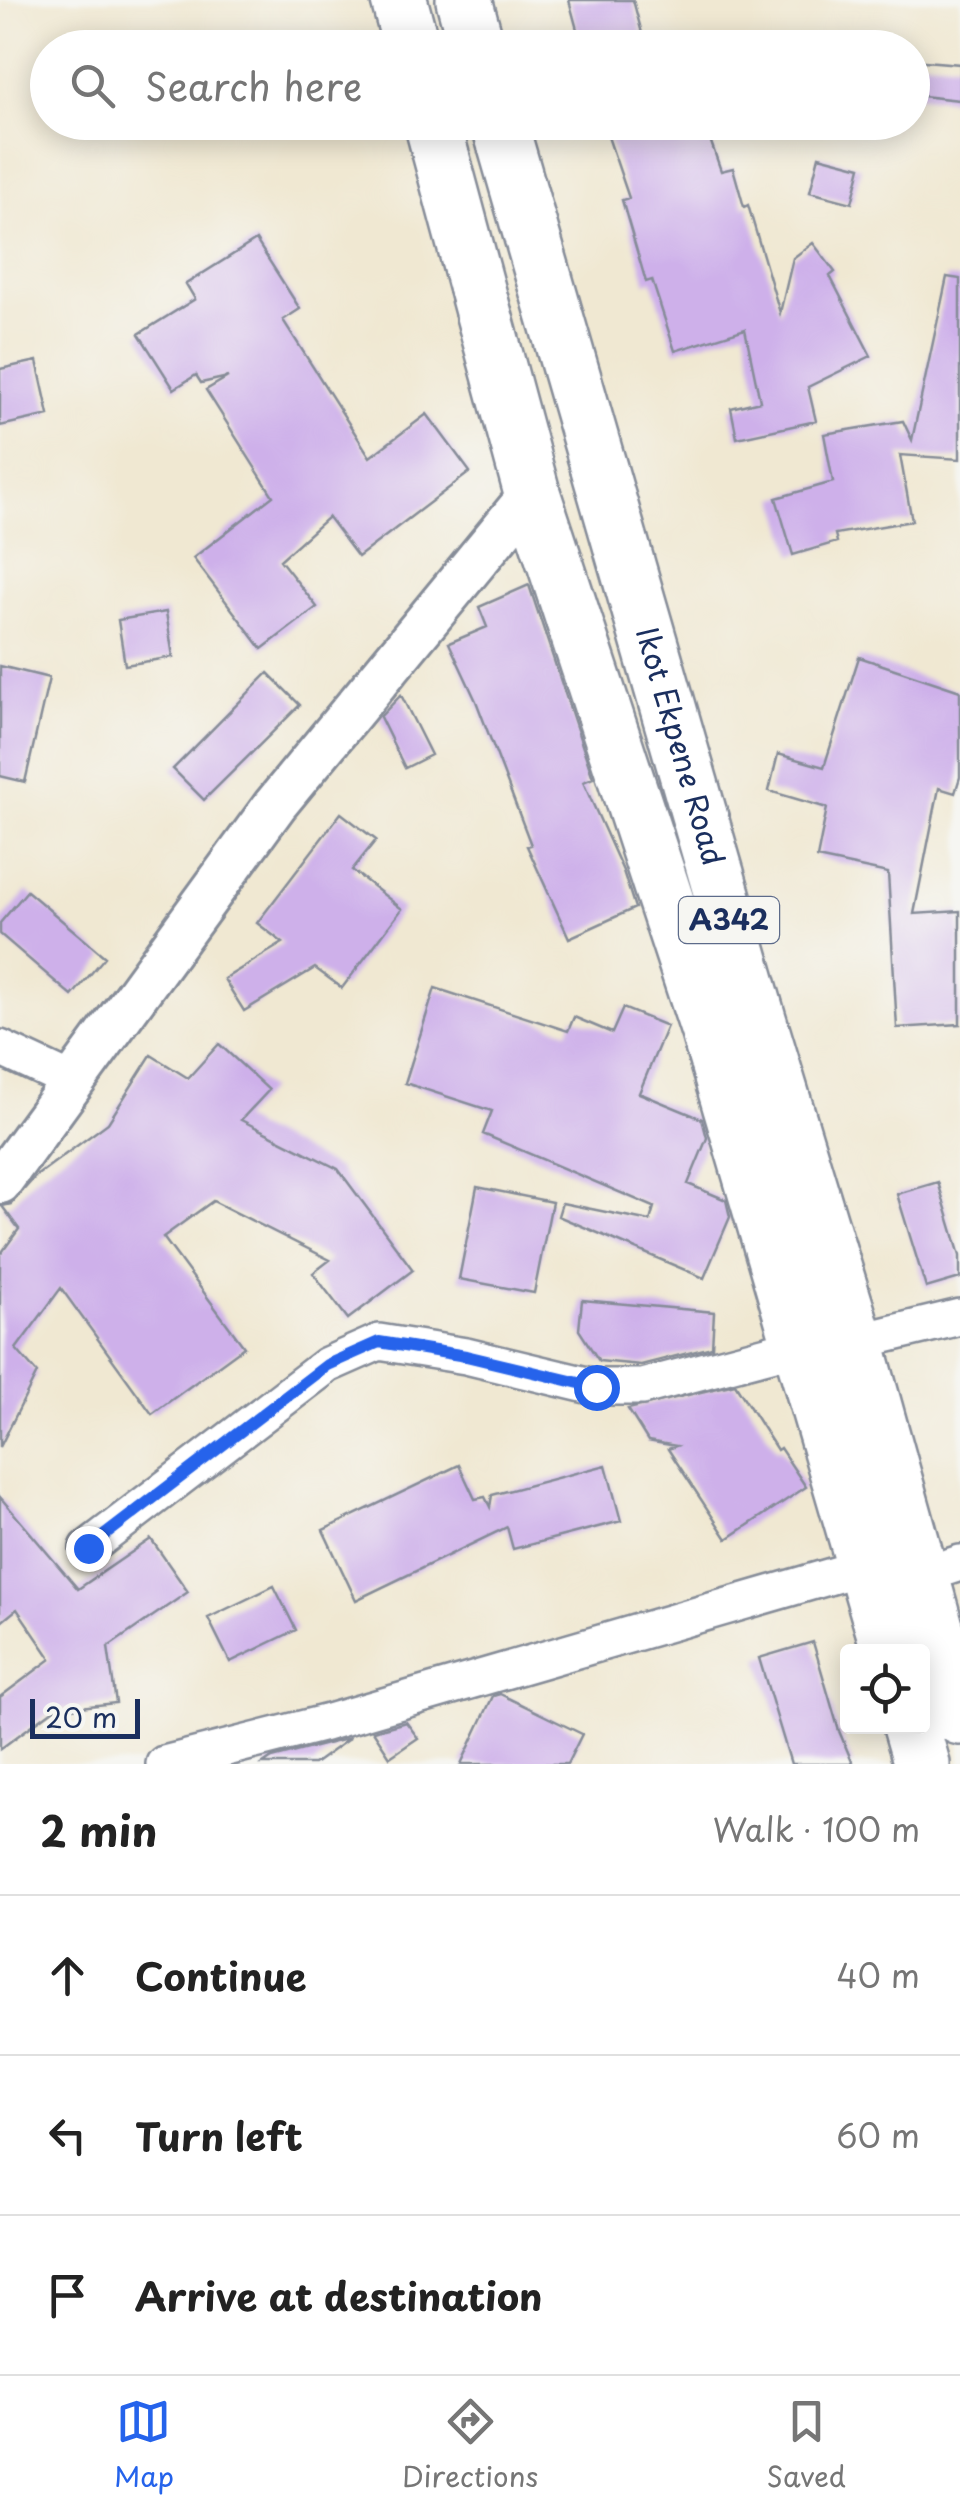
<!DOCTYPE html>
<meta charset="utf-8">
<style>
:root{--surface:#fff;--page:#f6f6f6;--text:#222;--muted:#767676;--line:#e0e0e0;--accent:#2563eb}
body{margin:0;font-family:"Playpen Sans",sans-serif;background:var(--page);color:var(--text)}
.controls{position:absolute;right:30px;bottom:30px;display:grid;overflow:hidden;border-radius:10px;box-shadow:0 5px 25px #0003}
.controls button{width:90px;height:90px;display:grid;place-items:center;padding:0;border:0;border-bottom:2px solid var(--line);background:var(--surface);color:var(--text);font:50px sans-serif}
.scale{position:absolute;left:30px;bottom:25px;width:110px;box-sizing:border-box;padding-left:10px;border:5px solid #1b2f5e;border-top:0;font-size:28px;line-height:35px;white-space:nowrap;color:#1b2f5e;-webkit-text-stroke:8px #f6f6f2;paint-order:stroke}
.stop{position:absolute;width:30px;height:30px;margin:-22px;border:8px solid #2563eb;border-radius:50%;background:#fff}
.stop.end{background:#2563eb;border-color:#fff;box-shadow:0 2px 10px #0008}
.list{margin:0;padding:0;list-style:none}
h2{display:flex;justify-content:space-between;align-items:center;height:130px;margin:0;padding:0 40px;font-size:42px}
h2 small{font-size:32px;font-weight:400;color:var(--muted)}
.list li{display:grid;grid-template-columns:65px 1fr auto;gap:30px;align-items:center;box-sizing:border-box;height:160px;padding:0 40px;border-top:2px solid var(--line)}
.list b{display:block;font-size:38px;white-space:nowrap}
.list em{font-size:32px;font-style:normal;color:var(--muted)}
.icon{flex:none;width:55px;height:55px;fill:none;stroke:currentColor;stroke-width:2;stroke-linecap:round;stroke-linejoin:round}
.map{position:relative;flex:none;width:960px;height:1764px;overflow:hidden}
.search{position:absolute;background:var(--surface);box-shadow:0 5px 25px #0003;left:30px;right:30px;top:30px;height:110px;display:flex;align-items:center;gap:25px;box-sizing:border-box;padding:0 35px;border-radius:55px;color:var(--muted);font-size:38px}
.sheet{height:610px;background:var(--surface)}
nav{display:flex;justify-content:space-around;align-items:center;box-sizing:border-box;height:140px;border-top:2px solid var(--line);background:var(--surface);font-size:28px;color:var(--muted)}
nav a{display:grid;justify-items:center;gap:5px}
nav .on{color:var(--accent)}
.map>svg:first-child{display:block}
.building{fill:#ceb0ea}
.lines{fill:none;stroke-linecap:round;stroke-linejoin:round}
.minor-casing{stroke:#868c98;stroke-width:40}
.tertiary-casing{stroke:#868c98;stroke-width:48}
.trunk-casing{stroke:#868c98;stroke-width:60}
.minor{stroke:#fff;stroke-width:35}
.tertiary{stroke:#fff;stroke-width:42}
.trunk{stroke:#fff;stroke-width:55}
.route{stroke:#2563eb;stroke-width:12}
.labels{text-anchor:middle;stroke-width:8;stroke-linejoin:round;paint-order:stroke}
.shield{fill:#f6f6f2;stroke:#5d6b8a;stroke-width:2.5}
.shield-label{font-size:28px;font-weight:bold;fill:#1b2f5e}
.street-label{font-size:30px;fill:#1b2f5e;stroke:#f6f6f2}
</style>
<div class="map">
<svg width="960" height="1764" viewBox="0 0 960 1764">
<rect width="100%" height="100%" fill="#f6f6f2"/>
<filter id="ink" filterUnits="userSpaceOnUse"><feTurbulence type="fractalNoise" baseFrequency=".01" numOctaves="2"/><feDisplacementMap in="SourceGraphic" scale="20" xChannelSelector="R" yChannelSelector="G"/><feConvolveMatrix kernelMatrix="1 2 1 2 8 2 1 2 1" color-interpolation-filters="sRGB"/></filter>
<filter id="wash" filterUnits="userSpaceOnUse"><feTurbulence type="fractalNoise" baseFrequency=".0048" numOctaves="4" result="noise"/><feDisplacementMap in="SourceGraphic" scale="40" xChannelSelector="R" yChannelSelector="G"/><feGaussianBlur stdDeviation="2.25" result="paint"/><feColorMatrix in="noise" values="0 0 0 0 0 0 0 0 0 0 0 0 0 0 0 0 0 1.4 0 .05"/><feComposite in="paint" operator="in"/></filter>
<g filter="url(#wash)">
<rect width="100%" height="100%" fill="#f0e8d2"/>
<g id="blocks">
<path class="building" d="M 569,0 L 633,0 L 646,48 L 582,48 Z
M 912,60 L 960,64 L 960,100 L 912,95 Z
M 603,122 L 704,122 L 721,171 L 733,168 L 744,207 L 748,205 L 780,313 L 793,258 L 813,243 L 835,272 L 830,276 L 871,356 L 808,387 L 816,421 L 737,438 L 731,408 L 760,401 L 745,329 L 675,351 L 652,280 L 646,282 L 622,200 L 629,198 Z
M 819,156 L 861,167 L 852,203 L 810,192 Z
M 256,240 L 300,309 L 283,320 L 370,457 L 427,414 L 470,472 L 358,557 L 328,517 L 280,560 L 317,607 L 262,649 L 193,558 L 273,496 L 206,390 L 228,377 L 201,383 L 196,375 L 174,389 L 139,334 L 195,299 L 186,284 Z
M 947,277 L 960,279 L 960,459 L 900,455 L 912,521 L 835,534 L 837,542 L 793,555 L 776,498 L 833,482 L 824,434 L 903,421 L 912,440 Z
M 37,361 L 49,415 L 0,426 L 0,369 Z
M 529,585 L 593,778 L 583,782 L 623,871 L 635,908 L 569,938 L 527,846 L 531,845 L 476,701 L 449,643 L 487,627 L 479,607 Z
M 166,612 L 173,657 L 125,665 L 118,620 Z
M 859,657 L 960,691 L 960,777 L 955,793 L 939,788 L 914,914 L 960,911 L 960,1024 L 897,1028 L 888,873 L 817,858 L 827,808 L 769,791 L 778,754 L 824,767 Z
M 0,666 L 49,678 L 25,782 L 0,776 Z
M 268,673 L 300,705 L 204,800 L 173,769 Z
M 401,695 L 431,755 L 405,768 L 380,717 Z
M 341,813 L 376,840 L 352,870 L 402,909 L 342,988 L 315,968 L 244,1011 L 224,979 L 283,943 L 257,923 Z
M 27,891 L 105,957 L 72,996 L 0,934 L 0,923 Z
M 435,988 L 568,1031 L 574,1017 L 612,1033 L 623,1008 L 667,1026 L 639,1093 L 702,1119 L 707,1138 L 688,1184 L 726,1200 L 730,1217 L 704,1278 L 558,1216 L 562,1203 L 650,1221 L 654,1207 L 483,1134 L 492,1111 L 405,1083 Z
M 219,1044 L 269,1090 L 241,1120 L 338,1169 L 413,1270 L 348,1319 L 313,1273 L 330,1260 L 213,1201 L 163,1237 L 244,1347 L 152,1414 L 61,1288 L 16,1349 L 37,1373 L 0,1447 L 0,1255 L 19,1229 L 2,1206 L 11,1204 L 36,1176 L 108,1123 L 151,1055 L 188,1078 Z
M 938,1182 L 960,1256 L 960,1278 L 926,1288 L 897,1194 Z
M 477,1187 L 552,1202 L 534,1293 L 459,1279 Z
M 582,1300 L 714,1312 L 712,1347 L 641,1365 L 599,1361 L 579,1330 Z
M 735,1384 L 777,1450 L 780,1448 L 806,1487 L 727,1539 L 668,1449 L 676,1446 L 648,1441 L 628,1409 Z
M 459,1465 L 475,1499 L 485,1497 L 490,1507 L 492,1495 L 606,1465 L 621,1521 L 513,1549 L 507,1527 L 356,1600 L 323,1530 Z
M 0,1497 L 78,1589 L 151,1539 L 188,1592 L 108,1647 L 116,1703 L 53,1710 L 0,1749 L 0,1697 L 51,1659 L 17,1609 L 0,1623 Z
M 274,1586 L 296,1630 L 230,1662 L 208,1618 Z
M 813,1642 L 839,1731 L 853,1764 L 791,1764 L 759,1658 Z
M 500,1694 L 582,1734 L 567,1764 L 461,1764 L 493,1696 Z
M 406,1722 L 418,1738 L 390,1757 L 373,1731 Z
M 350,1738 L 314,1764 L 263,1764 L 272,1758 Z"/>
</g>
</g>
<g filter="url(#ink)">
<use href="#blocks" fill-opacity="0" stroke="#868c98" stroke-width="2.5"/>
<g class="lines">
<g class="minor-casing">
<path id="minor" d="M 0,1048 L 73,1082
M 856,1342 L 960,1317
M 88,1548 L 327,1365 L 379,1342 L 466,1356 L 595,1387 L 642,1387 L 801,1345
M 921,1576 L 960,1563
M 164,1764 L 325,1723 L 866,1566"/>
</g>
<g class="tertiary-casing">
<path id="tertiary" d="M 0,1182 L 275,805 L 532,493"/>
</g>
<g class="trunk-casing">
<g id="trunk">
<path d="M 399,0 L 412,48"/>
<path d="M 464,0 L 477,48"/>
<path d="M 432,122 L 532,493 L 709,1032 L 890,1652"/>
<path id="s1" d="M 499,122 L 758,1019 L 856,1342 L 960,1717"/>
<path d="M 911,1726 L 922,1764"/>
</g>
</g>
<use href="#minor" class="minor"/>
<use href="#tertiary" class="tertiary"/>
<use href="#trunk" class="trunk"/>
</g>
</g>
<g class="lines" filter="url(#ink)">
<path class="route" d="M 88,1548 L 327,1365 L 379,1342 L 466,1356 L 596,1387"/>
</g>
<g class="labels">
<rect class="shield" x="679" y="897" width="100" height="46" rx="8"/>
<g class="shield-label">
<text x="729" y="930">A342</text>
</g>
<g class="street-label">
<text dy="10" stroke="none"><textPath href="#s1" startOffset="650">Ikot Ekpene Road</textPath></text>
</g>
</g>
</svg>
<div class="controls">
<button><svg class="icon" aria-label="locate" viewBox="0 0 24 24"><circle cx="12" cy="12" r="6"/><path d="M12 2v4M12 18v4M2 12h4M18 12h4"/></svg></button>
</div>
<div class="scale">20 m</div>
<div class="stop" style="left:596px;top:1387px"></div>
<div class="stop end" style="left:88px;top:1548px"></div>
<div class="search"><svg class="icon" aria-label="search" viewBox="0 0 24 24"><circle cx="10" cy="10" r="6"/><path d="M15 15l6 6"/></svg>Search here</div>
</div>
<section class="sheet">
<h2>2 min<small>Walk · 100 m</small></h2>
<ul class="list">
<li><svg class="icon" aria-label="ahead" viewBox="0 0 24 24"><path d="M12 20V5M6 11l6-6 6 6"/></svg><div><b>Continue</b></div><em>40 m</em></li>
<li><svg class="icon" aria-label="left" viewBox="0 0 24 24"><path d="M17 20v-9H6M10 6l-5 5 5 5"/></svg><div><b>Turn left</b></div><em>60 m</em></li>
<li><svg class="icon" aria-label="arrive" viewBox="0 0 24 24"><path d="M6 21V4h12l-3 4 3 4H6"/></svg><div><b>Arrive at destination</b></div></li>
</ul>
</section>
<nav>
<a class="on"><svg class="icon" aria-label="map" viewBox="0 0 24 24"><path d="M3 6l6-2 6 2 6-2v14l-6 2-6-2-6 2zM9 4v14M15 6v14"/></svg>Map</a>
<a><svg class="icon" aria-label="directions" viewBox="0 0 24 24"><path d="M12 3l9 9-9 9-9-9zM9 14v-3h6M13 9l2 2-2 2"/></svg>Directions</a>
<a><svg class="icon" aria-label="saved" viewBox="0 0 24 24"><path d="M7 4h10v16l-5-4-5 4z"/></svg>Saved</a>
</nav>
